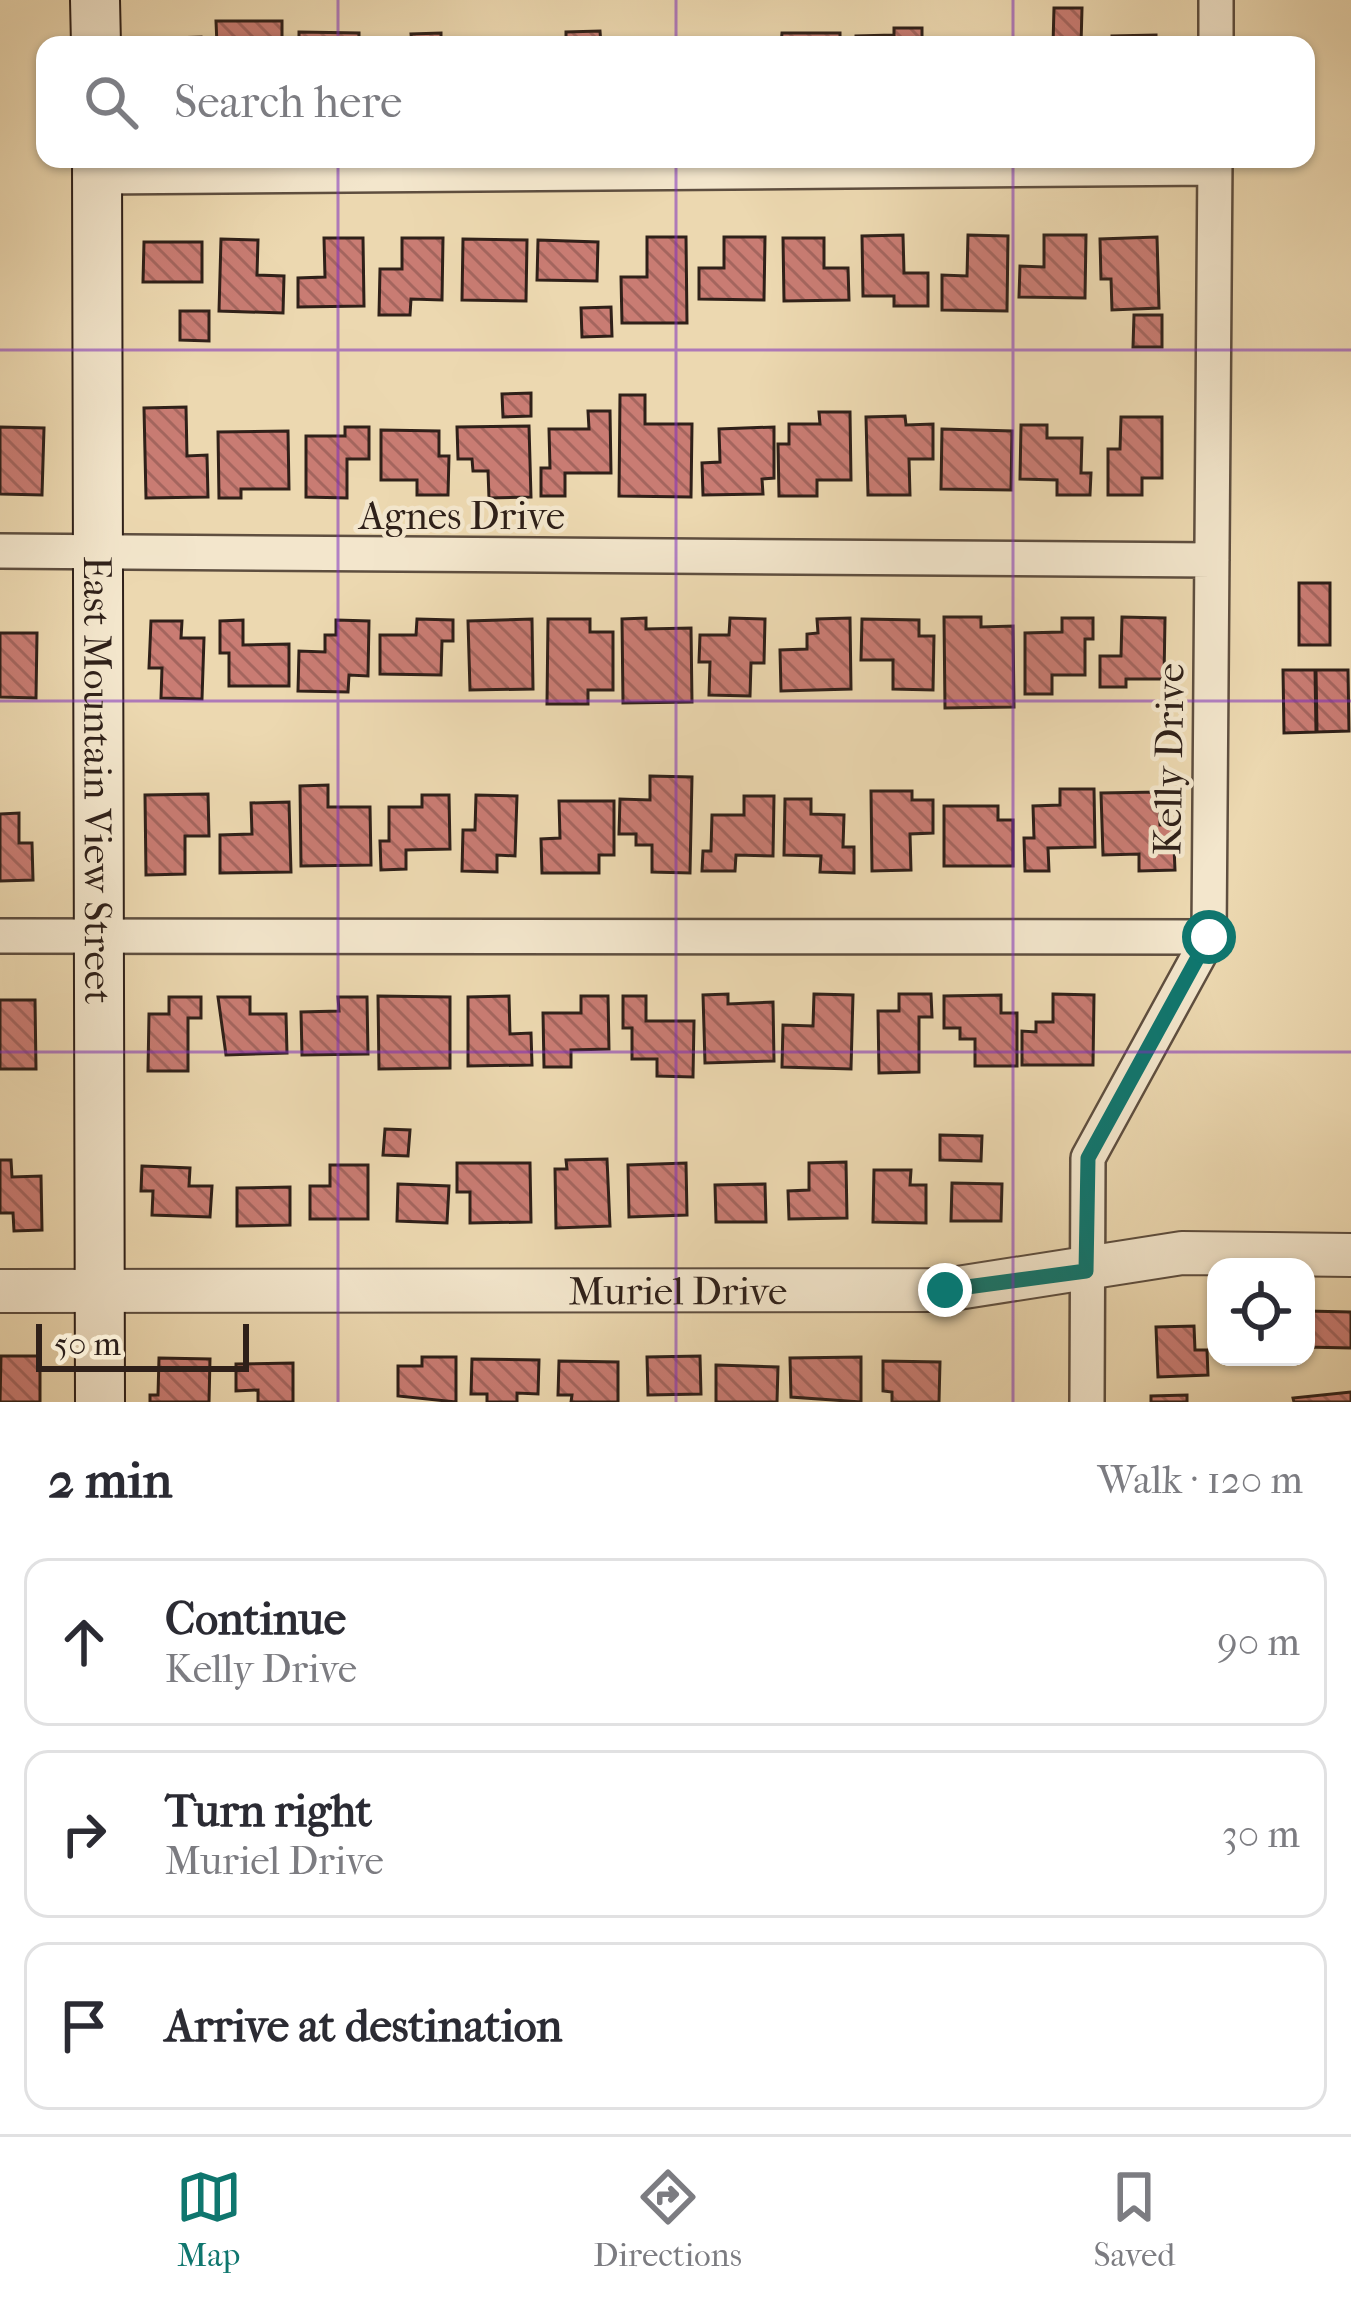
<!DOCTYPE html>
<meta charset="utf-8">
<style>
:root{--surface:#fff;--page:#f7f7f7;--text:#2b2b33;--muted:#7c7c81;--line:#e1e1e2;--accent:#0f766e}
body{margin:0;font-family:"IM FELL French Canon",serif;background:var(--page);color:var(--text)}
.controls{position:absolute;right:36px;bottom:36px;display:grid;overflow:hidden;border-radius:24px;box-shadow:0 3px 9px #0004}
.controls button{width:108px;height:108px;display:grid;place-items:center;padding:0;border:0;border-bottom:3px solid var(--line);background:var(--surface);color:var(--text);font:60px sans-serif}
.scale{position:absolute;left:36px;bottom:30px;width:213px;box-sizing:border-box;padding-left:12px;border:6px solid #2f2019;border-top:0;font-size:33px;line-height:42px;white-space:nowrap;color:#2f2019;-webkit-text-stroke:9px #f3e6cc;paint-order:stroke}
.stop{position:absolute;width:36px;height:36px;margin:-27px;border:9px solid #0f766e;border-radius:50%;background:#fff}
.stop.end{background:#0f766e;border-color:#fff;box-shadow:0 3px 12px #0008}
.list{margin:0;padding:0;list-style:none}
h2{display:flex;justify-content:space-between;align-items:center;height:156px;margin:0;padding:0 48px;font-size:51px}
h2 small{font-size:39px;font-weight:400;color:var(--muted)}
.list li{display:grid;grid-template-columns:78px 1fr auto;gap:36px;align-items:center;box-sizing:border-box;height:168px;margin:0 24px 24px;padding:0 24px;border:3px solid var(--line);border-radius:24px}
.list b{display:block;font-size:45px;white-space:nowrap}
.list p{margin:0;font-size:39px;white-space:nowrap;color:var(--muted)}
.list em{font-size:39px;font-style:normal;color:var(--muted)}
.icon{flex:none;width:66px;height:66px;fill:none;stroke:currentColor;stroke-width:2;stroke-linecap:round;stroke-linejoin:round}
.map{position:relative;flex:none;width:1351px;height:1402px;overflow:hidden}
.search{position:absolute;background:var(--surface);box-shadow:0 3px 9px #0004;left:36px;right:36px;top:36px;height:132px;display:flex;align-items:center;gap:30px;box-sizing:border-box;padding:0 42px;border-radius:24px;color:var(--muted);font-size:45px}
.sheet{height:732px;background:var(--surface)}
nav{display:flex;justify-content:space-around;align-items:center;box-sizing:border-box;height:168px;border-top:3px solid var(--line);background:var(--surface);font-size:33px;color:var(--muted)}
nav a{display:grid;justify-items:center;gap:6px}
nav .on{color:var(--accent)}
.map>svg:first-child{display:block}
.building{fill:url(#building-back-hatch);stroke:#2f2019;stroke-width:3}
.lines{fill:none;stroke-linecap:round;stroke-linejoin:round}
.minor-casing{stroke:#5e4e3f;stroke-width:38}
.tertiary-casing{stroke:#5e4e3f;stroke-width:46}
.secondary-casing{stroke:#2f2019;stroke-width:52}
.minor{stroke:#f3e6cc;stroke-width:33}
.tertiary{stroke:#f3e6cc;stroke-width:42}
.secondary{stroke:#f3e6cc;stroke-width:48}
.route{stroke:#0f766e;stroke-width:15}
.grid{fill:none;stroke:#7b2cbf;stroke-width:3;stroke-opacity:0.55}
.labels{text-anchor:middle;stroke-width:9;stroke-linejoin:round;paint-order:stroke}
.street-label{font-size:39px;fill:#2f2019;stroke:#f3e6cc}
</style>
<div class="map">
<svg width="1351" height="1402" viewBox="0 0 1351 1402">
<defs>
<pattern id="building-back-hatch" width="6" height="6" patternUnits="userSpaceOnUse" patternTransform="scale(3)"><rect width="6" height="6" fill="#c97c73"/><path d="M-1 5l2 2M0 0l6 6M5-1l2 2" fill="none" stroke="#a4655e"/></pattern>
</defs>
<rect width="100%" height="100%" fill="#ecd8b0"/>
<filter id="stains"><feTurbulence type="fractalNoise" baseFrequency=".00167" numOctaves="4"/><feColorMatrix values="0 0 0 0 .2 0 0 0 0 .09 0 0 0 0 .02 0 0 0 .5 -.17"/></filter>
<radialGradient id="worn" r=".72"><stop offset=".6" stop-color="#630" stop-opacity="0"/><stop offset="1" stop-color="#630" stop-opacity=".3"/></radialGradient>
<path class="building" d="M 1054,8 L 1082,8 L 1081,45 L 1053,45 Z
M 216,21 L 282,21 L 282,45 L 217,45 Z
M 894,28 L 922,28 L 922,45 L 856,45 L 856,36 L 894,35 Z
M 600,31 L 601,45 L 566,45 L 566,32 Z
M 299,32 L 359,33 L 359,45 L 299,45 Z
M 441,33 L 441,45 L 412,45 L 411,34 Z
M 782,33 L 840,33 L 840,45 L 781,45 Z
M 1156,35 L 1156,45 L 1112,45 L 1112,36 Z
M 201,37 L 201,45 L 141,45 L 141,39 Z
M 1001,38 L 1001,45 L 936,45 L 936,40 Z
M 698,39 L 763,40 L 763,45 L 697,45 Z
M 521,41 L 521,45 L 456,45 L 456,42 Z
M 903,235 L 904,273 L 928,273 L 928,306 L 894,306 L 894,296 L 863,296 L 862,236 Z
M 968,235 L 1008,236 L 1007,311 L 942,310 L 942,275 L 967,276 Z
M 1044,235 L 1086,235 L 1085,298 L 1019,297 L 1020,266 L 1044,267 Z
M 647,237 L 686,237 L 687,323 L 622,323 L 621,277 L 647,277 Z
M 724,237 L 765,237 L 764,300 L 699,299 L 699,268 L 724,268 Z
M 1157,237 L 1159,308 L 1112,310 L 1111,279 L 1101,279 L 1100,239 Z
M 324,238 L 363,238 L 364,306 L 298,307 L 298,278 L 325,277 Z
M 402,238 L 443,238 L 442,300 L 411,299 L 410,315 L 379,315 L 380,269 L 402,269 Z
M 783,238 L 824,238 L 824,268 L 848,268 L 849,300 L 784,301 Z
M 221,239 L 258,240 L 257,275 L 284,276 L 283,313 L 219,311 Z
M 463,239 L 527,240 L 526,301 L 462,300 Z
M 538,240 L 598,242 L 597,281 L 537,280 Z
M 144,242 L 202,242 L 202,282 L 143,282 Z
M 611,307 L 612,336 L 582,337 L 581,308 Z
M 180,311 L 209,311 L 209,341 L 180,340 Z
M 1134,315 L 1162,315 L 1162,347 L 1133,347 Z
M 531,393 L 531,416 L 503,417 L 502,394 Z
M 620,395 L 645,395 L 645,424 L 692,424 L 691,497 L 619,496 Z
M 186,407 L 187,456 L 207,455 L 208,497 L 146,498 L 144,408 Z
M 588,411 L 610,411 L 611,473 L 565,473 L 565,496 L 541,496 L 541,468 L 550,468 L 549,429 L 589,429 Z
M 819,412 L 850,412 L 851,480 L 817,480 L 817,496 L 779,496 L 778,444 L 789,444 L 789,424 L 820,424 Z
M 905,416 L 906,425 L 933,424 L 933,459 L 909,459 L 910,495 L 868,495 L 866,417 Z
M 1121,417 L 1162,417 L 1162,478 L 1142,478 L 1142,495 L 1108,495 L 1108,449 L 1120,449 Z
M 1021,425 L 1047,425 L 1047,438 L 1082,438 L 1081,473 L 1091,473 L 1090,495 L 1057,495 L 1057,480 L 1020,479 Z
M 529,426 L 531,497 L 489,498 L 488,471 L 473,471 L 472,459 L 458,459 L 457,427 Z
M 0,427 L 44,428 L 42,495 L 0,494 Z
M 345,427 L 369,427 L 369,459 L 347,459 L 347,498 L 306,497 L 306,436 L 345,436 Z
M 774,427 L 774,478 L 762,479 L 763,494 L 703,495 L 702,463 L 720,462 L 719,429 Z
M 942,429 L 1012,431 L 1011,490 L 941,489 Z
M 381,430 L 439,431 L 439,456 L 449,456 L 448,495 L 417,495 L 417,480 L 381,480 Z
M 288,431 L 289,489 L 241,489 L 241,498 L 219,498 L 218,432 Z
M 1299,583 L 1330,583 L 1330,645 L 1299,645 Z
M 944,617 L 981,617 L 981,627 L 1013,626 L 1014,707 L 945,708 Z
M 1122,617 L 1165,618 L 1164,679 L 1126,679 L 1126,687 L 1100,687 L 1100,656 L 1121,656 Z
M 646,618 L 646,629 L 691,628 L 692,702 L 623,703 L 622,619 Z
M 730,618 L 765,619 L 764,663 L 751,663 L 750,696 L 709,695 L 710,662 L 699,662 L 700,635 L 729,635 Z
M 850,618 L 851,689 L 781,691 L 780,650 L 807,649 L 807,634 L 818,633 L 817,619 Z
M 1062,618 L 1093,618 L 1093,639 L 1085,639 L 1085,675 L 1052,675 L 1052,694 L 1025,694 L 1025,633 L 1062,632 Z
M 417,619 L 453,620 L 453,641 L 442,641 L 441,675 L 380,674 L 380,635 L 416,635 Z
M 532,619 L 533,689 L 470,690 L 468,621 Z
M 548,619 L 590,619 L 590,632 L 613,632 L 613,690 L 588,690 L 588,704 L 547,704 Z
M 862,619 L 919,620 L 919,636 L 934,636 L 933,690 L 893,689 L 893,660 L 861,660 Z
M 243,620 L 243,645 L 289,644 L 289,686 L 229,686 L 229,653 L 220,653 L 220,621 Z
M 336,620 L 369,621 L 368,676 L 349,675 L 348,692 L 298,691 L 299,651 L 325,652 L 325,635 L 336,635 Z
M 151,621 L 182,621 L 181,638 L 204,638 L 202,699 L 161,698 L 162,668 L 149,668 Z
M 0,633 L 37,633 L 36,698 L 0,697 Z
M 1283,670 L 1315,670 L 1316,732 L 1284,733 Z
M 1316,670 L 1348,670 L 1349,731 L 1317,732 Z
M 650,776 L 692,777 L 690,873 L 652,872 L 652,845 L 636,845 L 636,834 L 619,834 L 620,799 L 650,800 Z
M 328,785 L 328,807 L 370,807 L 371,865 L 301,866 L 300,786 Z
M 1060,789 L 1094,789 L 1095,847 L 1048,848 L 1049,871 L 1025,871 L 1024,838 L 1034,838 L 1033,806 L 1060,805 Z
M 871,791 L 912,791 L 912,800 L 933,800 L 933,833 L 910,834 L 911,870 L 872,871 Z
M 1159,792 L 1160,825 L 1173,824 L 1175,870 L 1139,871 L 1139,854 L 1103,855 L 1101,793 Z
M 208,794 L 209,836 L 185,836 L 185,874 L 146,875 L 145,795 Z
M 422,795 L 449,795 L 450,849 L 406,850 L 406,869 L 381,870 L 380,841 L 389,841 L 389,807 L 422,807 Z
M 476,795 L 517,796 L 515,856 L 497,855 L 497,872 L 462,871 L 463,830 L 475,830 Z
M 744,796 L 774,796 L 773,856 L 736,855 L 735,871 L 702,871 L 703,851 L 711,851 L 712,815 L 744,815 Z
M 785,799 L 811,799 L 811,814 L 844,815 L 843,847 L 854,847 L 854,873 L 820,872 L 821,856 L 784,855 Z
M 559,801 L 614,801 L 614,855 L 599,855 L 599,873 L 542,873 L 541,839 L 560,838 Z
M 289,802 L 291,872 L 220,873 L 220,835 L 252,834 L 251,803 Z
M 944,806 L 998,806 L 998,820 L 1013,820 L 1013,866 L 944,866 Z
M 19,813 L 19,843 L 32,843 L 33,880 L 0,881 L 0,814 Z
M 728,994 L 728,1004 L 773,1002 L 774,1061 L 705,1063 L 703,995 Z
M 814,994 L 853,995 L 851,1069 L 782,1067 L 783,1025 L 813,1026 Z
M 899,994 L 931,994 L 932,1017 L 919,1017 L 919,1072 L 879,1073 L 878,1011 L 899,1011 Z
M 1053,994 L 1094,995 L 1093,1065 L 1022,1065 L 1022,1031 L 1036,1032 L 1036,1022 L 1053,1022 Z
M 1001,995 L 1001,1013 L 1017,1013 L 1017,1066 L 975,1066 L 975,1039 L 960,1039 L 960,1028 L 944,1028 L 944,996 Z
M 378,996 L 450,997 L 450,1068 L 379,1069 Z
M 509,996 L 510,1034 L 531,1033 L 532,1065 L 468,1066 L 468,997 Z
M 581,996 L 608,996 L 609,1049 L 571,1050 L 571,1067 L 544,1067 L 543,1013 L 581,1013 Z
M 623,996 L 646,996 L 646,1021 L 694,1021 L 693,1077 L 657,1076 L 657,1059 L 632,1059 L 632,1028 L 623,1028 Z
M 169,997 L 201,997 L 201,1018 L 188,1018 L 188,1071 L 148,1071 L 149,1014 L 169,1014 Z
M 218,997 L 250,997 L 250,1014 L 286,1014 L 287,1053 L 226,1055 Z
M 338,997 L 367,997 L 368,1054 L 302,1055 L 301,1012 L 339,1011 Z
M 0,1000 L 35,1000 L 36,1069 L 0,1069 Z
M 385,1129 L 410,1130 L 408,1156 L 383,1155 Z
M 940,1135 L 982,1136 L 981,1161 L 940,1160 Z
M 607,1159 L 610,1226 L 556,1228 L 555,1169 L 567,1169 L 566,1160 Z
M 0,1160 L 11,1160 L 12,1177 L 41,1176 L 42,1230 L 14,1231 L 13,1213 L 0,1213 Z
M 846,1162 L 847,1218 L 789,1219 L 788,1191 L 809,1190 L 809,1163 Z
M 457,1163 L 530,1163 L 531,1222 L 470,1223 L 470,1192 L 457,1192 Z
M 686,1163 L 687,1215 L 629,1217 L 628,1165 Z
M 330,1165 L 368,1165 L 368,1219 L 310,1219 L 310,1186 L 330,1186 Z
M 142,1166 L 190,1168 L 189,1186 L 212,1186 L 210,1217 L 152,1215 L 153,1191 L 141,1191 Z
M 874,1170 L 911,1170 L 910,1185 L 926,1185 L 926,1223 L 873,1222 Z
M 952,1183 L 1002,1184 L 1001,1221 L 951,1221 Z
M 398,1184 L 449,1186 L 447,1223 L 397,1221 Z
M 765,1184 L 766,1222 L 716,1222 L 715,1185 Z
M 290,1187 L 290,1225 L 237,1226 L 237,1188 Z
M 1306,1311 L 1351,1312 L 1351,1348 L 1306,1347 Z
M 1194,1326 L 1195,1350 L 1207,1350 L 1208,1375 L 1158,1377 L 1156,1327 Z
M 1,1356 L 40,1356 L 40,1402 L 0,1402 Z
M 700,1356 L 701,1394 L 648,1395 L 647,1357 Z
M 422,1357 L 456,1357 L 456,1402 L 398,1396 L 398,1366 L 422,1366 Z
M 861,1357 L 861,1402 L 791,1397 L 790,1358 Z
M 159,1358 L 210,1359 L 209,1402 L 150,1402 L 150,1395 L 158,1395 Z
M 472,1359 L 539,1360 L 538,1394 L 517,1393 L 517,1402 L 487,1402 L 487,1394 L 471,1394 Z
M 559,1361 L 618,1362 L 618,1402 L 571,1402 L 572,1395 L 558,1395 Z
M 883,1361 L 940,1362 L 939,1402 L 892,1402 L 892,1392 L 883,1391 Z
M 293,1363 L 293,1402 L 258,1402 L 258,1390 L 236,1391 L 236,1364 Z
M 716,1365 L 778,1367 L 777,1402 L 716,1402 Z
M 1351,1392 L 1351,1402 L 1294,1402 L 1293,1398 Z
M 1187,1395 L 1187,1402 L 1151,1402 L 1151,1396 Z"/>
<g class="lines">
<g class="minor-casing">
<path id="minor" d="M 1216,45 L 1216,0
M 97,177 L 1215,168
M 0,551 L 1212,560
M 0,936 L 1209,937
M 1087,1402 L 1088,1158 L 1209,937 L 1215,159"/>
</g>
<g class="tertiary-casing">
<g id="tertiary">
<path id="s1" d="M 0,1291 L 945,1290 L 1182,1253 L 1351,1255"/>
</g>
</g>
<g class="secondary-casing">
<g id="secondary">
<path d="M 95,0 L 96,45"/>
<path id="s2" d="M 97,159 L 100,1402"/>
</g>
</g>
<use href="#minor" class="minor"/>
<use href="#tertiary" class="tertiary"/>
<use href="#secondary" class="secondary"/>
</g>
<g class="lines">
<path class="route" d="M 945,1290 L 1086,1271 L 1088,1158 L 1209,937"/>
</g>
<path class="grid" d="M 338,0 L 338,45M 676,0 L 676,45M 1013,0 L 1013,45M 338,159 L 338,1402M 676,159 L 676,1402M 1013,159 L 1013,1402M 0,350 L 1351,350M 0,701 L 1351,701M 0,1052 L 1351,1052"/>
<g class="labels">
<g class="street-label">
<text x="462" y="529">Agnes Drive</text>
<text transform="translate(1168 759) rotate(-89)" y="14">Kelly Drive</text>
<text dy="14" stroke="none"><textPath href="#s2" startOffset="621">East Mountain View Street</textPath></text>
<text dy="14" stroke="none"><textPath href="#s1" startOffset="678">Muriel Drive</textPath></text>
</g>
</g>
<rect width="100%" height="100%" filter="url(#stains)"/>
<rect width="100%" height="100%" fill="url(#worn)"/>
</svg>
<div class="controls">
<button><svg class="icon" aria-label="locate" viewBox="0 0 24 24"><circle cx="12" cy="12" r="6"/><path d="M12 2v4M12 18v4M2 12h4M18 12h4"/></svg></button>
</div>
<div class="scale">50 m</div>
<div class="stop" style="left:1209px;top:937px"></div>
<div class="stop end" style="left:945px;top:1290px"></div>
<div class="search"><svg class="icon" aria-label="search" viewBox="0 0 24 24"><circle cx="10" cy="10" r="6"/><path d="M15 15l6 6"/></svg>Search here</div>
</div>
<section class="sheet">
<h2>2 min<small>Walk · 120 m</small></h2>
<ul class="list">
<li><svg class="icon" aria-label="ahead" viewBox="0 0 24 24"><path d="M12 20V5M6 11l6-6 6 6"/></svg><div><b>Continue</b><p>Kelly Drive</p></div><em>90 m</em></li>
<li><svg class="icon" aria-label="right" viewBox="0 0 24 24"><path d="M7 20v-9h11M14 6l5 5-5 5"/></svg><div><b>Turn right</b><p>Muriel Drive</p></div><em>30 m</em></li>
<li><svg class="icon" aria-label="arrive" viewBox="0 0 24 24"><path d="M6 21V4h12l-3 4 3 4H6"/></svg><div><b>Arrive at destination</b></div></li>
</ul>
</section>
<nav>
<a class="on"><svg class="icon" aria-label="map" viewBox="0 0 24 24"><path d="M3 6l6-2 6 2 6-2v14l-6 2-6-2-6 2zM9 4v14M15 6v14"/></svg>Map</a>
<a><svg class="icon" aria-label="directions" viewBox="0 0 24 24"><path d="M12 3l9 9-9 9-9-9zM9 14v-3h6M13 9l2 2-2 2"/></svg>Directions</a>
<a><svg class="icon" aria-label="saved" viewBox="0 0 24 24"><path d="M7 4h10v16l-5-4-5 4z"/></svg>Saved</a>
</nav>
